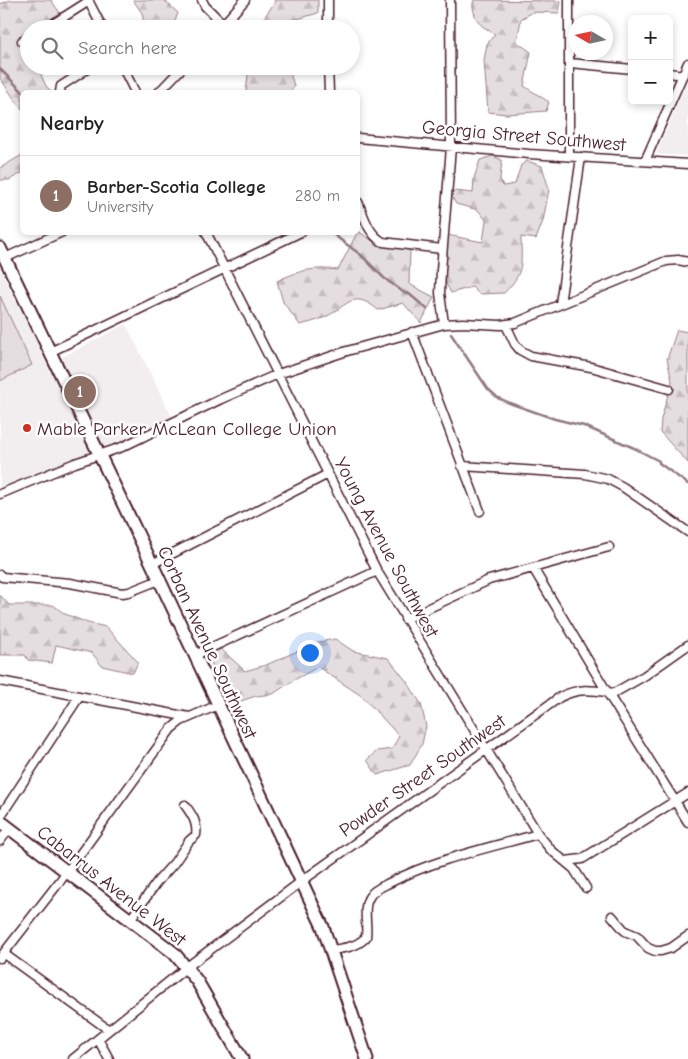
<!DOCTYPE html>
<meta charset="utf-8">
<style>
:root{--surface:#fff;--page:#f2f2f2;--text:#222;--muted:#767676;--line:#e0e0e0;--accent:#c8321e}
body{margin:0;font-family:"Comic Neue",sans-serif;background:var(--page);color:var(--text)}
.controls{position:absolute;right:15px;top:15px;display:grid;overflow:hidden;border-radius:8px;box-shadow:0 2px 8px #0003}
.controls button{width:45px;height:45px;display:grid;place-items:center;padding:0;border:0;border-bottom:1px solid var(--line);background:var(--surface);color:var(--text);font:25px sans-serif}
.compass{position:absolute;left:568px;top:15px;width:45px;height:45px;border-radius:50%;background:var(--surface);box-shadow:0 2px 8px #0003;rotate:279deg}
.you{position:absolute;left:309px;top:652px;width:18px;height:18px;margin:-12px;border:4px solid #fff;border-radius:50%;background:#1a73e8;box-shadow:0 0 0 8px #1a73e833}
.badge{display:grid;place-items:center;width:32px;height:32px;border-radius:50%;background:var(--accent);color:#fff;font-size:16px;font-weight:700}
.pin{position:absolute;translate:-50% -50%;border:2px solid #fff;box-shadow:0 1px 5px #0006}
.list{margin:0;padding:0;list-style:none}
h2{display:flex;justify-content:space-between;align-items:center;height:65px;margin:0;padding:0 20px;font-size:21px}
h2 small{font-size:16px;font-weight:400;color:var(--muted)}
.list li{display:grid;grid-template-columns:32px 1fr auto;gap:15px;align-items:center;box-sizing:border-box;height:80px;padding:0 20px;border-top:1px solid var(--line)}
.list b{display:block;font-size:19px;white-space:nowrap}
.list p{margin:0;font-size:16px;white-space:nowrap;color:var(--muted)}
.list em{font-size:16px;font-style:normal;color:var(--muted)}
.icon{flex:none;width:28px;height:28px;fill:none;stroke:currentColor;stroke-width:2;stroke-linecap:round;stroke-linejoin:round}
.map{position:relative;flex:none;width:688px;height:1059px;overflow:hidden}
.search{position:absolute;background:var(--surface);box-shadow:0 2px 8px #0003;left:20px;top:20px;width:340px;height:55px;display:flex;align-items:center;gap:12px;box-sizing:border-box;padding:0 18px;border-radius:28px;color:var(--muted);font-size:19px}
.panel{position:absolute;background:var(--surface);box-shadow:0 2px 8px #0003;left:20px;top:90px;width:340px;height:145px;border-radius:8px}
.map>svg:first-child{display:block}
.built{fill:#f2eeef}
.green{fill:#e5dee0;stroke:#987e86}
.forest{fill:url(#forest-firs);stroke:#987e86}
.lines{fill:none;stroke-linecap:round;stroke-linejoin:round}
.stream{stroke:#91787e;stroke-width:2.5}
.street-casing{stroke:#4a1f2b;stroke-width:11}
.secondary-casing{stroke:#4a1f2b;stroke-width:15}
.street{stroke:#fff;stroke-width:8}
.secondary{stroke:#fff;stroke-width:11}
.poi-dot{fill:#c8321e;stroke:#fff;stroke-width:2}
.labels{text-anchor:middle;stroke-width:5;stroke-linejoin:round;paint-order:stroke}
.street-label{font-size:19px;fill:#4a1f2b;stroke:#fff}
.poi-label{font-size:19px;fill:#4a1f2b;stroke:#fff;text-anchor:start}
</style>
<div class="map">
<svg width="688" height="1059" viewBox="0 0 688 1059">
<defs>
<pattern id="forest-firs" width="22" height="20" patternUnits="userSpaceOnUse" patternTransform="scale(1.25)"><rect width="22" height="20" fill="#e5dee0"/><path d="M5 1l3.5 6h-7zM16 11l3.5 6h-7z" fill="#c6bec0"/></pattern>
</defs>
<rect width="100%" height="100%" fill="#fff"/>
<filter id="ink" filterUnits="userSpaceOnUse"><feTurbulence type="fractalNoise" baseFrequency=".02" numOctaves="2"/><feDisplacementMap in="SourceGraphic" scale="10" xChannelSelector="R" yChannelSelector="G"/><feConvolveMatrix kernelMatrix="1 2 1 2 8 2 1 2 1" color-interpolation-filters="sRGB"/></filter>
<g filter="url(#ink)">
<path class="built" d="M 688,80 L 688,156 L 656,154 Z
M 0,268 L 47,365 L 126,324 L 173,419 L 0,488 Z"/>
<path class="green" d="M 0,296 L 32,365 L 0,381 Z"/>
<path class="forest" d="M 11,0 L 51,0 L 60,13 L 35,29 L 29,29 L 29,33 L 19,39 L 26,45 L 29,44 L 29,66 L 49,66 L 41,75 L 46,86 L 52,92 L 22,92 L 22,109 L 15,100 L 0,78 L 0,4 Z
M 133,0 L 164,0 L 178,13 L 172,29 L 145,29 L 142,13 Z
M 274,0 L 318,0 L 318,13 L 294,20 L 280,29 L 256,29 L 275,2 Z
M 474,0 L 561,1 L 559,13 L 533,12 L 521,19 L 517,42 L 531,52 L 524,86 L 549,102 L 546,111 L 507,114 L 488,112 L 484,60 L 487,44 L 495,34 C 485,28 477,25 474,12 C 473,7 472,5 474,0 Z
M 249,66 L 288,66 L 294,86 L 291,92 L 246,92 Z
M 22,155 L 22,173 L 9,180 L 0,180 L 0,168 Z
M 493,156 L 502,160 L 500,179 L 503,186 L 515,184 L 521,165 L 527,161 L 542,166 L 549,189 L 543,221 L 536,239 L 521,237 C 521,265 525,272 504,293 L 479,294 L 472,287 L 451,293 L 445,281 L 447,235 L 483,242 L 486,220 L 478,210 L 456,204 L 451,195 L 454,191 L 473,193 L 474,178 L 480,160 Z
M 358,231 L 377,244 L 410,250 L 409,284 L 434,297 L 421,323 L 403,303 L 378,310 C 351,287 346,309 323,318 C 316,321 308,323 300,325 L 283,302 L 277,281 C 300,270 313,267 338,270 Z
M 677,330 L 688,332 L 688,463 L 660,432 L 661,419 L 672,381 L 667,359 Z
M 0,595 L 9,605 L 53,605 L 65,614 L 88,623 L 106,627 L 138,662 L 133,673 L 102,666 L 92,653 L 56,645 L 52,663 L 28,660 L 25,655 L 0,655 Z
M 335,639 L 353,651 L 388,658 L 408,683 L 421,704 L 426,726 L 422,744 L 410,765 L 377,775 L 367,760 L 377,751 L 392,749 L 399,736 L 363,697 L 318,667 L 294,680 L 273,694 L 256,696 L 232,704 L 207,655 L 221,649 L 245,671 L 266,665 L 318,642 Z"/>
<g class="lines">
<path class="stream" d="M 0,69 L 23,92
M 330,232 L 361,255 L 384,278 L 406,294 L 408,293 L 427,309
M 451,334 L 488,389 L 498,398 L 512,404 L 555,419 L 584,426 L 634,448 L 659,461 L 659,463 L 688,484"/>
<g class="street-casing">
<path id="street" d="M 88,0 L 103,29
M 202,0 L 205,6 L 223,24
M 328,0 L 328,29
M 569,0 L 569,156
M 45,29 L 89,1
M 219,29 L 245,0
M 22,41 L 29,37
M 570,63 L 632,69
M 122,66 L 135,92
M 328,66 L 329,92
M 669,73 L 683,75
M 60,92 L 61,86 L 92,66
M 159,92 L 184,66
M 358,138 L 529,154 L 688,164
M 645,161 L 688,63
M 358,202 C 364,216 368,234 383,242 L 442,249
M 206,232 L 377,571 L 538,834 L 551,850 L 574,869 L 586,888
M 5,258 L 62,232
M 560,304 L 581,157
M 444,324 L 440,293 L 441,270 L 451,147 L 450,0
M 506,325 L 515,344 L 520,350 L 531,356 L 591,367 L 669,389
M 412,332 L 480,511
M 50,352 L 301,232
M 462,466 L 585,474 L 608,479 L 623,487 L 688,532
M 0,494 L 75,463 L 122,447 L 221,399 L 278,374 L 347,351 L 444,324 L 463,323 L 500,325 L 515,323 L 666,261 L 678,260 L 688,262
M 152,564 L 328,474
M 533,568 L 607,692 L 688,822
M 0,575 L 2,577 L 70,583 L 122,593 L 129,592 L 159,580
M 405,619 L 489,580 L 609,547
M 195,655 L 377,571
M 0,681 L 189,717
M 0,817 L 79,697
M 0,841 L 10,828
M 565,861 L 582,859 L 688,793
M 612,916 L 625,931 L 637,936 L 648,948 L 655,951 L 661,951 L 671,948 L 688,936
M 130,920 L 157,882 L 174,863 L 189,841 L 196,835 C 198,823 192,815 185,805
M 332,950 C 345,948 357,947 366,937 C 368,925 362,906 370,896 C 373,890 383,886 389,883 C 435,859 488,848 538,834
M 4,954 L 109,1030
M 0,958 L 67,872 L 171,729 L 181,721 L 218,705
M 98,1039 L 109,1059
M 73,1059 L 187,967 L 302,881 L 560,697 C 580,687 593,690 614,693 L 644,676 L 688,645"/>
</g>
<g class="secondary-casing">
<path id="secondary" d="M 0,248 L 152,564 L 323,927 L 367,1059
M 0,821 L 174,953 L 197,981 L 242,1059"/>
</g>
<use href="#street" class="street"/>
<use href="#secondary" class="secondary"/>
</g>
</g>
<circle class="poi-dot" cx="27" cy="428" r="5"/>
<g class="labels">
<g class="street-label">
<text transform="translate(524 135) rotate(5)" y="7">Georgia Street Southwest</text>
<text transform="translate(387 547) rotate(62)" y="7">Young Avenue Southwest</text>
<text transform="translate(208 642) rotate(65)" y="7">Corban Avenue Southwest</text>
<text transform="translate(422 775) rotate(-35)" y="7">Powder Street Southwest</text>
<text transform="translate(112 885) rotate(38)" y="7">Cabarrus Avenue West</text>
</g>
<g class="poi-label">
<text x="37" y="435">Mable Parker McLean College Union</text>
</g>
</g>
</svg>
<div class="controls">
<button>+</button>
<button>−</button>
</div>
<svg class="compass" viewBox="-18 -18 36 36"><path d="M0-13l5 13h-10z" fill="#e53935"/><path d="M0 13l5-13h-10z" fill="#767676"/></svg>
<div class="you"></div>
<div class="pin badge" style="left:80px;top:392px;background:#8d6e63">1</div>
<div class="search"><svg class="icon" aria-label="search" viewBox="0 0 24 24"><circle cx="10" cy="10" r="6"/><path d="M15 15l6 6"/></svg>Search here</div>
<section class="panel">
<h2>Nearby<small></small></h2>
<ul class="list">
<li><span class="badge" style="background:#8d6e63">1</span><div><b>Barber-Scotia College</b><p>University</p></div><em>280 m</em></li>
</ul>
</section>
</div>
